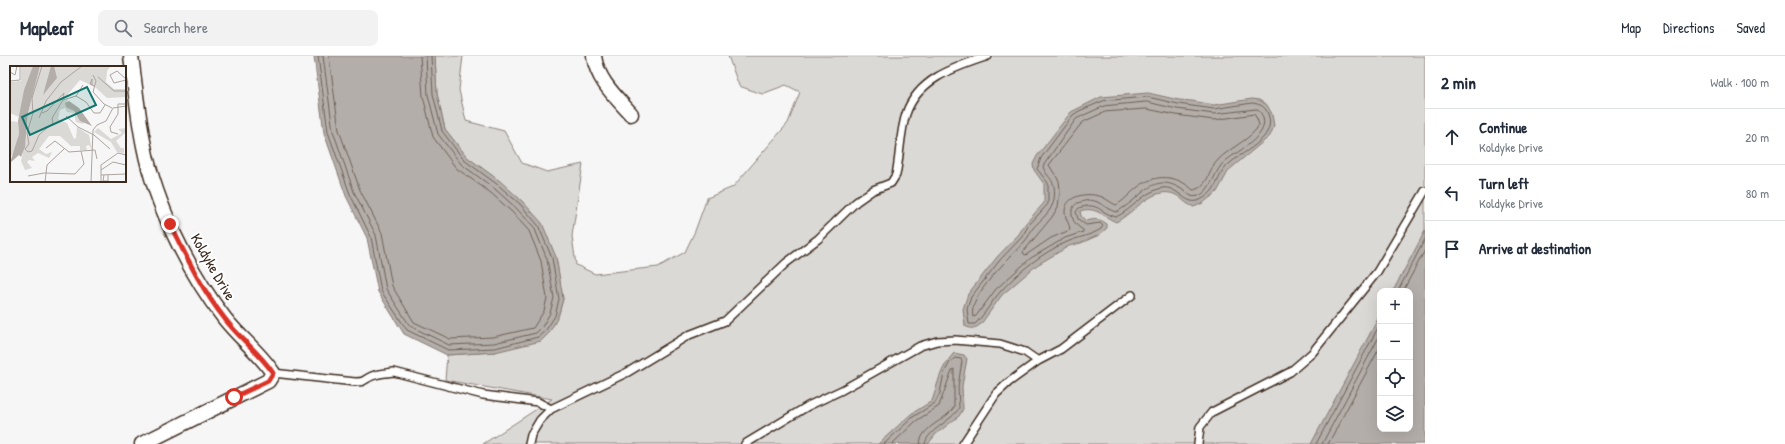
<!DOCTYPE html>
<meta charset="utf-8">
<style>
:root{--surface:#fff;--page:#f2f2f3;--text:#1f2937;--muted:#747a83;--line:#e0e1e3}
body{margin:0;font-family:"Patrick Hand",sans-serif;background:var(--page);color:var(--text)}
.controls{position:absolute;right:12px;bottom:12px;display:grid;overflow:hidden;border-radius:8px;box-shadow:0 4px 16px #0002}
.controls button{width:36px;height:36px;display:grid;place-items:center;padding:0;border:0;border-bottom:1px solid var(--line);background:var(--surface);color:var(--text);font:20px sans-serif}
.stop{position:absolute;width:12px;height:12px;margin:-9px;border:3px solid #d93025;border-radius:50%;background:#fff}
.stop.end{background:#d93025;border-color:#fff;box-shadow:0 1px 4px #0008}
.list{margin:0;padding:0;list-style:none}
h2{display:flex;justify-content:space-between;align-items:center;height:52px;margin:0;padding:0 16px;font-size:17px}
h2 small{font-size:13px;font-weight:400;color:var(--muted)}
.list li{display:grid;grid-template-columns:26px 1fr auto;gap:12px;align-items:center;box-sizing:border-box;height:56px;padding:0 16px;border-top:1px solid var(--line)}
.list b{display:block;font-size:15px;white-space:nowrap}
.list p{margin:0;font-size:13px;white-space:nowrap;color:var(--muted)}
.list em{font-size:13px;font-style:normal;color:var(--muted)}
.icon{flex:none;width:22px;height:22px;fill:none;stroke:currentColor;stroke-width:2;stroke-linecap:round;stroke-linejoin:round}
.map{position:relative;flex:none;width:1425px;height:388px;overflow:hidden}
header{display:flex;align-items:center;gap:24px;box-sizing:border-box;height:56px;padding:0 20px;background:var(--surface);border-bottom:1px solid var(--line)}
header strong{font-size:19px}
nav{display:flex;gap:22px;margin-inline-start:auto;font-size:14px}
.search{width:280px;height:36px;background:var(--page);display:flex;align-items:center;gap:10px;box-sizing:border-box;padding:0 14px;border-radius:8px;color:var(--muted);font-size:15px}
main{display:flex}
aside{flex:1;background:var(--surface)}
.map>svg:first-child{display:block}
.green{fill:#dbd9d6;stroke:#8b827a}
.water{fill:#b4aeaa;stroke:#847972}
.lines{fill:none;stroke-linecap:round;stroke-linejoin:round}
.shore{stroke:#6b5f56;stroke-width:1}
.lane-casing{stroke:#3b2a1e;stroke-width:10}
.street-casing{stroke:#3b2a1e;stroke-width:17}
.lane{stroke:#fff;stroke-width:7}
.street{stroke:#fff;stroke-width:14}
.route{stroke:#d93025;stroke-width:5}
.labels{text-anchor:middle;stroke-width:4;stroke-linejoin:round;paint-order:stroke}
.street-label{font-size:15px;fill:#3b2a1e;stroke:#fff}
.inset-road{fill:none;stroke:#aca4a0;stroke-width:1}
.view{fill:#0f766e;fill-opacity:0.15;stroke:#0f766e;stroke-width:2}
.inset-edge{fill:none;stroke:#3b2a1e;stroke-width:2}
</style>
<header>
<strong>Mapleaf</strong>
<div class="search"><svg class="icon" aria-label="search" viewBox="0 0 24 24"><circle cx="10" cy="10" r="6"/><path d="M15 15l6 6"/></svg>Search here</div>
<nav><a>Map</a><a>Directions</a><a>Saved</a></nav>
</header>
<main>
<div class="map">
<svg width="1425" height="388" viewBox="0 0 1425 388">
<rect width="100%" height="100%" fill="#f7f6f6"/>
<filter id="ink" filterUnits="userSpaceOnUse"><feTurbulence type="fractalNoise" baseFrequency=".025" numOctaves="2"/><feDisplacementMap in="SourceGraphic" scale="8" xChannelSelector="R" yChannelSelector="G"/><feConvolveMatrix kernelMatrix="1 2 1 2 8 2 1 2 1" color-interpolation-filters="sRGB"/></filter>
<g filter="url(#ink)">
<path class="green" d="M 435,0 L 463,0 L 459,34 L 466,65 L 504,75 L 522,107 L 547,116 L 583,108 L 572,180 L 576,209 L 595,218 L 658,211 L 685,196 L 695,175 L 707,142 L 733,131 L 788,67 L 800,36 L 786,29 L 762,38 L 739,30 L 728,0 L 1425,0 L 1425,181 L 1396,235 L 1380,235 L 1380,265 L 1312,388 L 483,388 L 552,343 L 445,324 L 447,299 L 495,296 L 558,261 L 563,243 L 556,201 L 500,126 L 467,101 L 445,73 L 437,38 Z"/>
<path class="water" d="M 314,0 L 435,0 L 437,38 L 445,73 L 467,101 L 500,125 L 522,145 L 542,167 L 556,201 L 563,243 L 558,261 L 549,277 L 541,285 L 495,296 L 447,299 L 404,278 L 378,236 L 367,182 L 346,140 L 324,77 Z
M 1148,37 L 1179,44 L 1192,45 L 1214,49 L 1252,43 L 1259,44 L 1267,49 L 1272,58 L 1274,70 L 1270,80 L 1229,114 L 1217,136 L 1203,147 L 1194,151 C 1184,147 1183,143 1176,139 C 1154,128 1134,157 1116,166 C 1102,160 1096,150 1080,155 L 1081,160 L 1086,165 C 1095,163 1099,162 1107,168 L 1107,172 L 1099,179 L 1081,187 L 1069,190 L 1037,209 L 1002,239 L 981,268 C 976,272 971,274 965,270 L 963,253 L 968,238 L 997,201 L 1019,178 L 1025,168 L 1044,147 L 1044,128 L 1034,114 L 1033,108 L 1037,100 L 1071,56 L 1101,41 Z
M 1425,175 L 1425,388 L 1311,388 L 1380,259 L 1380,373 L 1410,373 L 1410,235 L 1393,235 Z
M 954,297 L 964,299 L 967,303 L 962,330 L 963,353 L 959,360 L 936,378 L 928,388 L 878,388 L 911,358 L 932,345 C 939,325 939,314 954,297 Z"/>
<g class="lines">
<path class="shore" d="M 318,0 L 328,76 L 350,138 L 371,181 L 381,235 L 407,274 L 448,294 L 495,292 L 538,281 L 546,274 L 555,260 L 559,243 L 552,202 L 538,169 L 520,148 L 498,129 L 464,104 L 442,75 L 433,38 L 431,0
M 323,0 L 333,75 L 354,136 L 376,179 L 386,233 L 410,270 L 449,289 L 494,287 L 536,277 L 542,271 L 550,257 L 554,242 L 547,203 L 534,171 L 516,152 L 495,133 L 461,108 L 438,78 L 428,39 L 426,0
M 329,0 L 339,74 L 360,134 L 382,177 L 392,230 L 414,266 L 450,283 L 493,281 L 533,272 L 544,255 L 547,242 L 541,205 L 529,175 L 512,156 L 491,137 L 456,112 L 433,81 L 423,40 L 420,0
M 1148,41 L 1178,48 L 1214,53 L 1252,47 C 1260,48 1265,50 1268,58 C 1278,84 1239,96 1226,111 C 1215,124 1218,135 1200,144 C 1185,151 1178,129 1162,132 C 1143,136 1133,153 1116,161 C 1100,157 1098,145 1079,152 L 1076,156 L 1078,163 L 1086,169 L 1100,167 L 1103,170 L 1101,173 C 1090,180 1078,181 1067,186 C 1043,196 1018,216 1000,236 C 992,245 986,256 978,265 L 975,268 L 969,268 L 967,253 L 971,241 L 1000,204 L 1022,181 L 1028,170 L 1048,148 L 1048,127 L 1037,113 L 1041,102 L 1073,59 L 1079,55 L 1103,45 Z
M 1147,46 L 1177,53 L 1214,58 L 1256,53 C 1260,55 1262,58 1263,62 C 1269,81 1235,96 1223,107 C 1214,116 1208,145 1191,140 C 1153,109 1146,141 1116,156 C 1102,152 1098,140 1081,146 C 1076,147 1074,149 1072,154 C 1071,163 1075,169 1083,174 L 1083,176 L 1065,182 L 1031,202 L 996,233 L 976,260 L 973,261 C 967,240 1012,200 1025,185 C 1029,181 1030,176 1033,172 C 1041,163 1052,156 1054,143 C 1057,121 1046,123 1043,110 L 1076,63 L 1082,60 L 1104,50 Z
M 1147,53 L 1176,59 L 1214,64 L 1254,58 L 1257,63 L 1259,69 C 1252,83 1229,92 1218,104 C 1209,113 1208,132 1193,134 C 1177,119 1156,117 1138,131 C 1130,137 1124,145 1116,149 C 1111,147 1107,143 1102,141 C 1090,136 1065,138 1065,156 C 1065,163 1070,168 1070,174 L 1051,182 L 1026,199 L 1024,198 L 1023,196 L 1052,161 L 1058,151 L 1060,134 L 1059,125 L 1049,109 L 1081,68 L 1085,65 L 1105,56 Z
M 1398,235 L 1425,183
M 1403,235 L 1425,194
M 884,388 L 913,361 L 935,347 L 940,337 L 944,317 L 950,306 L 955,302 L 961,303 L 962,305 L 958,330 L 959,352 C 952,365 927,374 925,388
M 892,388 L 916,365 L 939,350 L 952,314 L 954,313 L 954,351 C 946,365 921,370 920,388
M 1316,388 L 1380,268
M 1322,388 L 1380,279
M 1328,388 L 1380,291"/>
<g class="lane-casing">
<path id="lane" d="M 273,317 L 355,326 C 366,326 363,324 372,320 C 379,317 387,317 394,316 L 483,339 L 538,346 L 551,353
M 529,388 L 531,379 L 540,364 L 551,353 L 628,316 L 689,279 L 725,265 L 786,207 L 818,183 L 856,146 L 873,134 L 891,127 L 896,119 C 900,100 900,76 906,58 C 918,22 956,11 988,0
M 745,388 L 808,350 L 842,334 L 920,290 L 937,285 L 955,284 L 1000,288 L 1025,296 L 1038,305
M 963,388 L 996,338 L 1009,326 L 1038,305 L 1061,293 L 1132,239
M 1198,388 L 1200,371 L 1212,356 L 1290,316 L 1312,297 L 1377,216 L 1425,135"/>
</g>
<g class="street-casing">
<path id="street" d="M 131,0 C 135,30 138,61 144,90 C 155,147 189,217 225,263 C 240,282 260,297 273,317 L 268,325 L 142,388
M 594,0 C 597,24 616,41 631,58"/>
</g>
<use href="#lane" class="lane"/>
<use href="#street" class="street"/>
</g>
</g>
<g class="lines" filter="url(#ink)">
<path class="route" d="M 170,168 C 186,200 202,234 225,263 C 239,282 260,297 273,317 L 268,325 L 234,341"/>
</g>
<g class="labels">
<g class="street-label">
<text transform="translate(213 211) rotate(60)" y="5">Koldyke Drive</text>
</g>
</g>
<g transform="translate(10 10)">
<rect width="116" height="116" fill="#f7f6f6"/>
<path d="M 11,0 L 23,0 L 9,51 L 0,47 L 0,16 L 11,15 ZM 30,0 L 101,0 L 97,5 L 96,16 L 104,23 L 116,23 L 116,31 L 97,32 L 85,21 L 70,14 L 53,34 L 58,33 L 57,36 L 68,52 L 74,56 L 73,58 L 66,56 L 64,47 L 57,46 L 55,42 L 50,44 L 48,53 L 57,57 L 64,73 L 66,72 L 67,61 L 79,69 L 82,84 L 79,79 L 76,80 L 77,84 L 70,84 L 70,80 L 61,80 L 50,70 L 39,70 L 29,83 L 36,88 L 42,86 L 39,92 L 28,87 L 22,91 L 25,95 L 19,94 L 17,96 L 22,102 L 15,104 L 11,95 L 16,74 L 18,47 ZM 0,55 L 8,56 L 9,68 L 5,86 L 0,91 ZM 88,62 L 101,73 L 112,67 L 108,63 L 116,62 L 116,66 L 106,75 L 111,82 L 114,82 L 114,87 L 107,86 L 101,76 L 84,66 Z" fill="#dbd9d6"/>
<path d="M 23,0 L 30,0 L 18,47 L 15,81 L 11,91 L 9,89 L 0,97 L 9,68 L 8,55 L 14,24 ZM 41,0 L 44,0 L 47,12 L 33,29 ZM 59,35 L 69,42 L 82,60 L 70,55 L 64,45 L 56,41 L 55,37 Z" fill="#b4aeaa"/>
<path class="inset-road" d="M 32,0 L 22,32 L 23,47 L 17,67 L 19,78 L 15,83 L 18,86 L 22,85 L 29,69 L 43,57 L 42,52 L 53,34 L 54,27 L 37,45 L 32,47M 0,6 L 5,9 L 7,0M 83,9 L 86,15 L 83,26 L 94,38 L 102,42M 88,11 L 104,25 L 116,25M 116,13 L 107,5 L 100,9 L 104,17 L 116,14M 0,15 L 10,14 L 10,0M 73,19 L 66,30 L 76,36 L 84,47 L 90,47 L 95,39M 82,19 L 82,13 L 80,18 L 84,20M 53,34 L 66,30M 56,50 L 68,61 L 84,69 L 100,83M 29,52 L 36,35 L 51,16 L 72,0M 108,68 L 101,66 L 100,61 L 108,48 L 108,38 L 116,38M 36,82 L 45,75 L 59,86 L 85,84 L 87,93M 91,104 L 103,96 L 116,99M 91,109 L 116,108M 94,109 L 93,115 L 98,115 L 98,109M 18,110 L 34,107 L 65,108 L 74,98 L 71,85M 35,116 L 37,99 L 54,83M 81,116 L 83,64 L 87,59 L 96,55 L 103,42 L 116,40M 91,116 L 91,99 L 108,87 L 116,89"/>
<path class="view" d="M 77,21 L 86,39 L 20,69 L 12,51 Z"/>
<rect width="116" height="116" class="inset-edge"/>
</g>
</svg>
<div class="controls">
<button>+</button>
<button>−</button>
<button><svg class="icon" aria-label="locate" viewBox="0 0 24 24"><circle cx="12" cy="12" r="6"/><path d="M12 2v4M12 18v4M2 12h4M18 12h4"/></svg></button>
<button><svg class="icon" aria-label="layers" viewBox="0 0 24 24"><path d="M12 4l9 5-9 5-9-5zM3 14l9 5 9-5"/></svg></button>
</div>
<div class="stop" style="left:234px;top:341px"></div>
<div class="stop end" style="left:170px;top:168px"></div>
</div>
<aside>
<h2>2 min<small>Walk · 100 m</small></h2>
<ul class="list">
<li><svg class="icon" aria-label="ahead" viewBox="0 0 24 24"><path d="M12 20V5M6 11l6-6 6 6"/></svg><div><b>Continue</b><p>Koldyke Drive</p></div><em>20 m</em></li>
<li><svg class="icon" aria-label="left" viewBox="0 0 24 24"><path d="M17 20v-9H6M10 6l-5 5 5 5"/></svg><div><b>Turn left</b><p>Koldyke Drive</p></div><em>80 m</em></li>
<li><svg class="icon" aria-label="arrive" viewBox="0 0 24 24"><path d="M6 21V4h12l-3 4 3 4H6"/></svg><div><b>Arrive at destination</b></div></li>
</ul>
</aside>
</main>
